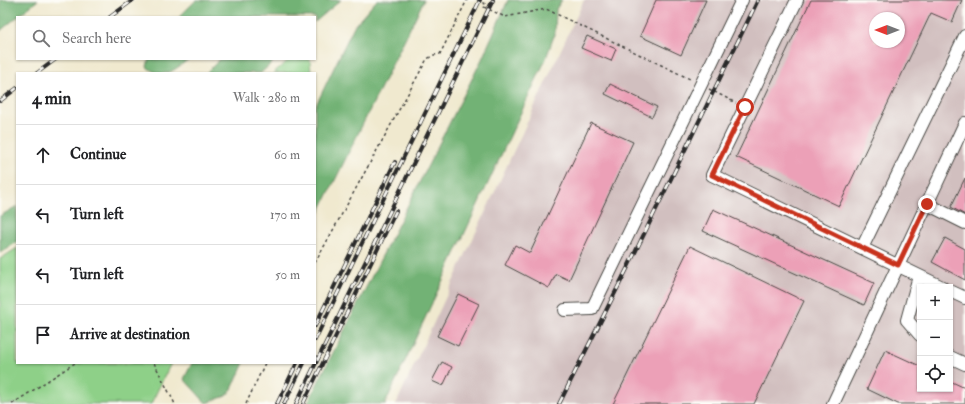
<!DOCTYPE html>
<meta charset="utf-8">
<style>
:root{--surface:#fff;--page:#f6f6f6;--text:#202124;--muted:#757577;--line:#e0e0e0}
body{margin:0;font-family:"IM FELL Double Pica",serif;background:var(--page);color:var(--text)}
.controls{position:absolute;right:12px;bottom:12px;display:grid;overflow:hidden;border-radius:0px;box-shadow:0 1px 3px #0004}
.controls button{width:36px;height:36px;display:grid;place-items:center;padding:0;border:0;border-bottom:1px solid var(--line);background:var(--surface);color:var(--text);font:20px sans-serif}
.compass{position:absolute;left:869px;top:12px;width:36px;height:36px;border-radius:50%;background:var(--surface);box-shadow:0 1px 3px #0004;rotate:270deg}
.stop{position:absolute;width:12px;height:12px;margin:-9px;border:3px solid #c8321e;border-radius:50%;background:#fff}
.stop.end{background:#c8321e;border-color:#fff;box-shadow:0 1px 4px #0008}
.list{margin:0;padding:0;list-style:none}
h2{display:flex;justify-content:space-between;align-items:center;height:52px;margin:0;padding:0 16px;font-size:17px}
h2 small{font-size:13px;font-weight:400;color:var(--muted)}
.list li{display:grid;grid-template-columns:26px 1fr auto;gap:12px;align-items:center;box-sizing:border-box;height:60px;padding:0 16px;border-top:1px solid var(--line)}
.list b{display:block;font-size:15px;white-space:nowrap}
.list em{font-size:13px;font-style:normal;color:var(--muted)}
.icon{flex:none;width:22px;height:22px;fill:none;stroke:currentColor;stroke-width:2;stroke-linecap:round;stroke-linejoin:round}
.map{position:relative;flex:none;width:965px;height:404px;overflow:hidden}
.search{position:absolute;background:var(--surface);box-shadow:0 1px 3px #0004;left:16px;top:16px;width:300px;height:44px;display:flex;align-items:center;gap:10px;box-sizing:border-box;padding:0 14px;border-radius:0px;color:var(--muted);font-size:15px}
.panel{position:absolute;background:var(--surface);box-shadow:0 1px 3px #0004;left:16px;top:72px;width:300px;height:292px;border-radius:0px}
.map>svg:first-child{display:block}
.industrial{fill:#d1bfbf;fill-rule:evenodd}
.green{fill:#8ed088;stroke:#5c7e5a}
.forest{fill:#72b274;stroke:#4e6e50}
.building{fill:#eca0b7;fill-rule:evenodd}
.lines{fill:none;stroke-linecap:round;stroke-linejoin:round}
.minor-casing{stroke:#494844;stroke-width:14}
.path{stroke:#494844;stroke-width:1.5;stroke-dasharray:3 3;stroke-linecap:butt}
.minor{stroke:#fff;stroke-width:12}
.rail-casing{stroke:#2b2b2b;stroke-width:4}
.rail{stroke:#fdfcf7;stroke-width:2.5;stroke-dasharray:8;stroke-linecap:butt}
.route{stroke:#c8321e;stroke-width:5}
</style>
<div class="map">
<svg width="965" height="404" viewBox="0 0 965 404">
<rect width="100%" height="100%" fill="#fdfcf7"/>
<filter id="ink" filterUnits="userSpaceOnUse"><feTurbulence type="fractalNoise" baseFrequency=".025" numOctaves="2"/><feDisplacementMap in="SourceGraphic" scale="8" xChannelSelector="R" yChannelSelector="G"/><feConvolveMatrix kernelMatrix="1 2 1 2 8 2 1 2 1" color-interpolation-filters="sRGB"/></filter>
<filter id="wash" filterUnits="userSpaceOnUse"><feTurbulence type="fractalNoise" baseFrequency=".012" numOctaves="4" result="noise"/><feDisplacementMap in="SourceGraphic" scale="16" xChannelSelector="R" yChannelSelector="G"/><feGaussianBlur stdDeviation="0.9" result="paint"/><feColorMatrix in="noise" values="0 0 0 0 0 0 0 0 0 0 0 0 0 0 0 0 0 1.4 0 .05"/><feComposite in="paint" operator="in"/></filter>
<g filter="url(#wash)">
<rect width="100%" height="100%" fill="#f0e9cf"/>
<path class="industrial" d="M 584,0 L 965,0 L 965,404 L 396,404 ZM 875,18 L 899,18 L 899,42 L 875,42 ZM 920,287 L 950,287 L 950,389 L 920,389 Z"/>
<path class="green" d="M 290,59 L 310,59 L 311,73 L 273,73 Z
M 17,248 L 17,363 L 171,363 L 151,404 L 0,404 L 0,259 Z"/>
<path class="forest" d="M 0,0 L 38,0 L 0,31 Z
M 196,0 L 341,0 L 315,22 L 315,17 L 179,17 Z
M 377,0 L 424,0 L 315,221 L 315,107 L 354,26 Z
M 508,0 L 562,0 L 556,9 L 555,33 L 545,61 L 385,404 L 307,404 L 482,59 Z
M 149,59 L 189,59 C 174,70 164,81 147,67 Z
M 220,59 L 276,59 L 261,73 L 206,73 Z
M 17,206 L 17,242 L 0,253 L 0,216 Z
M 192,363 L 244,363 L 232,389 L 226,396 L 206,403 L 184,379 Z"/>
<g id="blocks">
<path class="building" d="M 656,0 L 706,0 L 681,55 L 640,36 Z
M 811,0 L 962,0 L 952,22 L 931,13 L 839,206 L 736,157 ZM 875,18 L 899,18 L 899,42 L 875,42 Z
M 587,36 L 616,49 L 611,61 L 581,48 Z
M 610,84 L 657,107 L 652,117 L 605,94 Z
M 591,123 L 633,142 L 569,280 L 556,274 L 549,288 L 505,265 L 515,245 L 530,253 Z
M 965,178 L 965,215 L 951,207 Z
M 713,209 L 874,283 L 864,305 L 703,231 Z
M 945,238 L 965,249 L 965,280 L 932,262 Z
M 690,246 L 804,301 L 754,404 L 613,404 Z
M 458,294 L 479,304 L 458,346 L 437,336 Z
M 885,350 L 920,366 L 920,389 L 950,389 L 950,381 L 965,388 L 965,404 L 898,404 L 867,389 Z
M 442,362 L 452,367 L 443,386 L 432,381 Z"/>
</g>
</g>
<g filter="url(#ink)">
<use href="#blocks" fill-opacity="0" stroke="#494844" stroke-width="1"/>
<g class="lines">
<g class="minor-casing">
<path id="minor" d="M 797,0 L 712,175 L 942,287
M 927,204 L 965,223
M 862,248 L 965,36
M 919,276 L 907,320 L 920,335
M 950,291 L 965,298
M 565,310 L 592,309 L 742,0
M 950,357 L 965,364
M 833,404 L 965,123"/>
</g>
<path class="path" d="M 477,0 L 485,4 L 484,7 L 505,17 L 546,9 L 692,80
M 709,89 L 736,103
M 315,263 L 427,59 L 434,55 L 440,54 L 467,0
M 154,363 L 175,404
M 12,404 L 75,363
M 246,404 L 265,363"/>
<use href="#minor" class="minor"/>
<g class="rail-casing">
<path id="rail" d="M 110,17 L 133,0
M 37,73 L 56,59
M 0,101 L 17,88
M 315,326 L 395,162
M 315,340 L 480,0
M 277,404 L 297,363
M 284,404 L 304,363
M 296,404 L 493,0
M 303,404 L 396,211
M 559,404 L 628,267 L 758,0"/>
</g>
<use href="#rail" class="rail"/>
</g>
</g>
<g class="lines" filter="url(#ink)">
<path class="route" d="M 745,107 L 712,175 L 898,265 L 927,204"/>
</g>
</svg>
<div class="controls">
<button>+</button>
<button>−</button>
<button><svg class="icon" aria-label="locate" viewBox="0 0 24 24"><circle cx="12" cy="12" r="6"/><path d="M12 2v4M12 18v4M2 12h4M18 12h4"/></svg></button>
</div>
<svg class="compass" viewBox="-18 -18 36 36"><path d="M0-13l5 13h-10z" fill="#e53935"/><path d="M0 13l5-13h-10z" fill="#757577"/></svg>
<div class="stop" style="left:745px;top:107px"></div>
<div class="stop end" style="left:927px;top:204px"></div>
<div class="search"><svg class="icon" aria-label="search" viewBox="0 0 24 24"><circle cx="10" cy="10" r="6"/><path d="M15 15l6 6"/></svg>Search here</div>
<section class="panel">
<h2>4 min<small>Walk · 280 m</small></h2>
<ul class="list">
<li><svg class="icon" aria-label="ahead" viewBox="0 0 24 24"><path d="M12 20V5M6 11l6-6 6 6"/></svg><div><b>Continue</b></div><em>60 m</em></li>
<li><svg class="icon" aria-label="left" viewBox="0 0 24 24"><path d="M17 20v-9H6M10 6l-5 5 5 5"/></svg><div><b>Turn left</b></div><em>170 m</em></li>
<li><svg class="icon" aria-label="left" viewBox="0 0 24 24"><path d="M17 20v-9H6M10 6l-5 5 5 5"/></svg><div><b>Turn left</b></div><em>50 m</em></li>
<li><svg class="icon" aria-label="arrive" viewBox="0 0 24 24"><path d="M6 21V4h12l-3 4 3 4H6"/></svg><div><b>Arrive at destination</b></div></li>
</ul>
</section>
</div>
